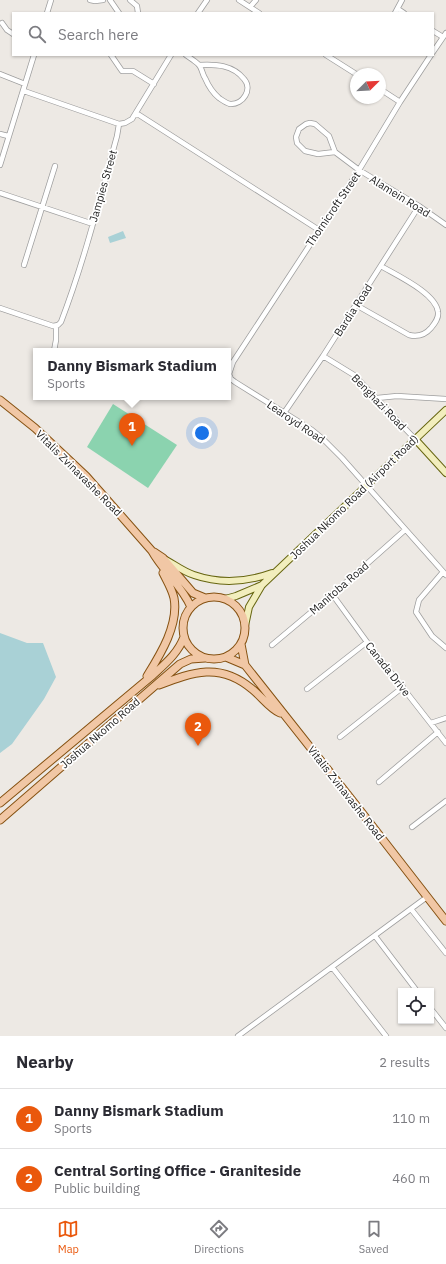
<!DOCTYPE html>
<style>
:root{--surface:#fff;--page:#f7f7f7;--text:#2b2b33;--muted:#7c7c81;--line:#e1e1e2;--accent:#ea580c}
body{margin:0;font-family:"IBM Plex Sans",sans-serif;background:var(--page);color:var(--text)}
.controls{position:absolute;right:12px;bottom:12px;display:grid;overflow:hidden;border-radius:0px;box-shadow:0 1px 3px #0004}
.controls button{width:36px;height:36px;display:grid;place-items:center;padding:0;border:0;border-bottom:1px solid var(--line);background:var(--surface);color:var(--text);font:20px sans-serif}
.compass{position:absolute;left:350px;top:68px;width:36px;height:36px;border-radius:50%;background:var(--surface);box-shadow:0 1px 3px #0004;rotate:66deg}
.you{position:absolute;left:202px;top:433px;width:14px;height:14px;margin:-10px;border:3px solid #fff;border-radius:50%;background:#1a73e8;box-shadow:0 0 0 6px #1a73e833}
.badge{display:grid;place-items:center;width:26px;height:26px;border-radius:50%;background:var(--accent);color:#fff;font-size:13px;font-weight:700}
.pin{position:absolute;translate:-50% -33px;filter:drop-shadow(0 1px 2px #0008)}
.pin::after{content:'';position:absolute;top:21px;width:14px;height:12px;background:inherit;clip-path:polygon(0 0,100% 0,50% 100%)}
.popup{position:absolute;left:33px;top:348px;width:198px;height:52px;box-sizing:border-box;display:grid;place-content:center;border-radius:0px;background:var(--surface);filter:drop-shadow(0 1px 3px #0005);font-size:13px;white-space:nowrap;color:var(--muted)}
.popup b{font-size:15px;color:var(--text)}
.popup::after{content:'';position:absolute;left:50%;top:100%;margin-left:-8px;border:8px solid transparent;border-top-color:var(--surface)}
.list{margin:0;padding:0;list-style:none}
h2{display:flex;justify-content:space-between;align-items:center;height:52px;margin:0;padding:0 16px;font-size:17px}
h2 small{font-size:13px;font-weight:400;color:var(--muted)}
.list li{display:grid;grid-template-columns:26px 1fr auto;gap:12px;align-items:center;box-sizing:border-box;height:60px;padding:0 16px;border-top:1px solid var(--line)}
.list b{display:block;font-size:15px;white-space:nowrap}
.list p{margin:0;font-size:13px;white-space:nowrap;color:var(--muted)}
.list em{font-size:13px;font-style:normal;color:var(--muted)}
.icon{flex:none;width:22px;height:22px;fill:none;stroke:currentColor;stroke-width:2;stroke-linecap:round;stroke-linejoin:round}
.map{position:relative;flex:none;width:446px;height:1036px;overflow:hidden}
.search{position:absolute;background:var(--surface);box-shadow:0 1px 3px #0004;left:12px;right:12px;top:12px;height:44px;display:flex;align-items:center;gap:10px;box-sizing:border-box;padding:0 14px;border-radius:0px;color:var(--muted);font-size:15px}
.sheet{height:172px;background:var(--surface)}
nav{display:flex;justify-content:space-around;align-items:center;box-sizing:border-box;height:56px;border-top:1px solid var(--line);background:var(--surface);font-size:11px;color:var(--muted)}
nav a{display:grid;justify-items:center;gap:2px}
nav .on{color:var(--accent)}
.map>svg:first-child{display:block}
.pitch{fill:#8bd3af}
.water{fill:#a9d1d6}
.lines{fill:none;stroke-linecap:round;stroke-linejoin:round}
.street-casing{stroke:#9e9e9e;stroke-width:6}
.secondary-casing{stroke:#676611;stroke-width:8}
.primary-casing{stroke:#855111;stroke-width:9}
.street{stroke:#fff;stroke-width:4.5}
.secondary{stroke:#f2eebd;stroke-width:6}
.primary{stroke:#f1c7a5;stroke-width:7}
.labels{text-anchor:middle;stroke-width:3.5;stroke-linejoin:round;paint-order:stroke}
.street-label{font-size:11px;fill:#1d1d1d;stroke:#fff}
</style>
<div class="map">
<svg width="446" height="1036" viewBox="0 0 446 1036">
<rect width="100%" height="100%" fill="#ede9e4"/>
<path class="pitch" d="M 113,404 L 177,445 L 148,488 L 87,447 Z"/>
<path class="water" d="M 123,231 L 126,238 L 110,243 L 108,237 Z
M 0,633 L 27,643 L 43,643 L 56,677 L 44,699 L 12,744 L 0,753 Z"/>
<g class="lines">
<g class="street-casing">
<path id="street" d="M 90,0 L 95,1 L 103,0
M 110,0 L 119,13
M 130,0 L 137,6 L 138,13
M 239,0 L 259,13
M 250,7 L 256,0
M 398,9 L 404,13
M 47,13 L 51,0
M 198,13 L 207,0
M 395,13 L 402,0
M 2,23 L 7,30 L 13,34
M 433,31 L 443,37
M 433,52 L 446,33
M 111,55 L 122,71 L 133,71 L 154,84
M 186,55 C 190,58 195,61 198,64 C 202,67 202,74 205,78 C 208,85 213,93 219,98 C 222,100 226,103 230,104 C 243,105 253,89 244,79 C 233,65 216,64 199,65
M 326,55 L 356,74
M 431,55 L 400,102 L 359,170 L 233,362 L 229,374 L 231,379 L 235,382 L 312,430 L 323,439 L 342,458 L 446,575
M 0,74 L 25,84
M 380,89 L 400,102
M 24,91 L 119,124
M 136,113 L 319,230
M 0,134 L 8,136
M 335,152 L 318,154 L 305,151 L 297,143 L 296,137 L 299,129 L 306,124 L 310,123 L 315,124 L 329,136 L 335,152 L 359,170 L 419,206 L 446,225
M 0,165 L 34,55
M 0,193 L 93,224
M 24,265 L 55,166
M 356,305 L 409,335 C 417,337 425,335 431,328 C 435,323 439,318 438,312 C 436,293 396,275 381,266
M 0,308 L 53,326 L 58,325 L 61,322 C 84,262 100,198 117,136 L 119,124 L 125,123 L 132,119 L 171,55
M 54,351 L 56,340 L 56,326
M 323,356 L 354,375 L 415,439
M 377,398 L 397,396 L 446,399
M 284,413 L 323,356 L 419,206
M 443,572 L 419,600 L 416,612 L 432,636 L 446,648
M 332,594 L 367,642 L 446,743
M 272,645 L 334,593 L 405,530
M 307,689 L 367,642
M 431,723 L 446,718
M 340,737 L 403,687
M 379,782 L 438,732
M 412,827 L 446,801
M 411,909 L 446,953
M 375,936 L 417,991
M 332,967 L 386,1036
M 431,1009 L 446,1028
M 238,1036 L 427,897"/>
</g>
<g class="secondary-casing">
<path id="secondary" d="M 415,439 L 446,473
M 166,560 C 175,565 184,572 194,575 C 220,584 247,582 272,573
M 225,599 L 236,596 L 262,585
M 245,626 L 249,607 L 262,585 L 446,410"/>
</g>
<g class="primary-casing">
<path id="primary" d="M 0,400 L 35,428 L 86,476 L 152,551 C 163,571 182,586 191,607
M 154,552 L 163,558 L 193,593 L 205,598
M183 628a31 31 0 1 1 62 0a31 31 0 1 1-62 0Z
M 241,644 L 245,665 L 359,809 L 446,921
M 226,657 L 245,665
M 147,676 C 160,655 179,625 174,598 C 172,589 167,581 163,573
M 159,685 C 193,672 220,662 252,689 C 262,697 269,708 280,713
M 0,803 L 153,675 C 166,663 178,653 184,637
M 0,820 L 180,664 L 191,659 L 205,658"/>
</g>
<use href="#street" class="street"/>
<use href="#secondary" class="secondary"/>
<use href="#primary" class="primary"/>
</g>
<g class="labels">
<g class="street-label">
<text transform="translate(103 186) rotate(-74)" y="4">Jampies Street</text>
<text transform="translate(400 196) rotate(32)" y="4">Alamein Road</text>
<text transform="translate(333 209) rotate(-56)" y="4">Thornicroft Street</text>
<text transform="translate(353 310) rotate(-57)" y="4">Bardia Road</text>
<text transform="translate(379 402) rotate(46)" y="4">Benghazi Road</text>
<text transform="translate(296 422) rotate(34)" y="4">Learoyd Road</text>
<text transform="translate(79 473) rotate(45)" y="4">Vitalis Zvinavashe Road</text>
<text transform="translate(354 497) rotate(-44)" y="4">Joshua Nkomo Road (Airport Road)</text>
<text transform="translate(339 588) rotate(-41)" y="4">Manitoba Road</text>
<text transform="translate(388 669) rotate(52)" y="4">Canada Drive</text>
<text transform="translate(100 733) rotate(-41)" y="4">Joshua Nkomo Road</text>
<text transform="translate(346 793) rotate(52)" y="4">Vitalis Zvinavashe Road</text>
</g>
</g>
</svg>
<div class="controls">
<button><svg class="icon" aria-label="locate" viewBox="0 0 24 24"><circle cx="12" cy="12" r="6"/><path d="M12 2v4M12 18v4M2 12h4M18 12h4"/></svg></button>
</div>
<svg class="compass" viewBox="-18 -18 36 36"><path d="M0-13l5 13h-10z" fill="#e53935"/><path d="M0 13l5-13h-10z" fill="#7c7c81"/></svg>
<div class="you"></div>
<div class="pin badge" style="left:132px;top:446px">1</div>
<div class="popup"><b>Danny Bismark Stadium</b>Sports</div>
<div class="pin badge" style="left:198px;top:746px">2</div>
<div class="search"><svg class="icon" aria-label="search" viewBox="0 0 24 24"><circle cx="10" cy="10" r="6"/><path d="M15 15l6 6"/></svg>Search here</div>
</div>
<section class="sheet">
<h2>Nearby<small>2 results</small></h2>
<ul class="list">
<li><span class="badge">1</span><div><b>Danny Bismark Stadium</b><p>Sports</p></div><em>110 m</em></li>
<li><span class="badge">2</span><div><b>Central Sorting Office - Graniteside</b><p>Public building</p></div><em>460 m</em></li>
</ul>
</section>
<nav>
<a class="on"><svg class="icon" aria-label="map" viewBox="0 0 24 24"><path d="M3 6l6-2 6 2 6-2v14l-6 2-6-2-6 2zM9 4v14M15 6v14"/></svg>Map</a>
<a><svg class="icon" aria-label="directions" viewBox="0 0 24 24"><path d="M12 3l9 9-9 9-9-9zM9 14v-3h6M13 9l2 2-2 2"/></svg>Directions</a>
<a><svg class="icon" aria-label="saved" viewBox="0 0 24 24"><path d="M7 4h10v16l-5-4-5 4z"/></svg>Saved</a>
</nav>
